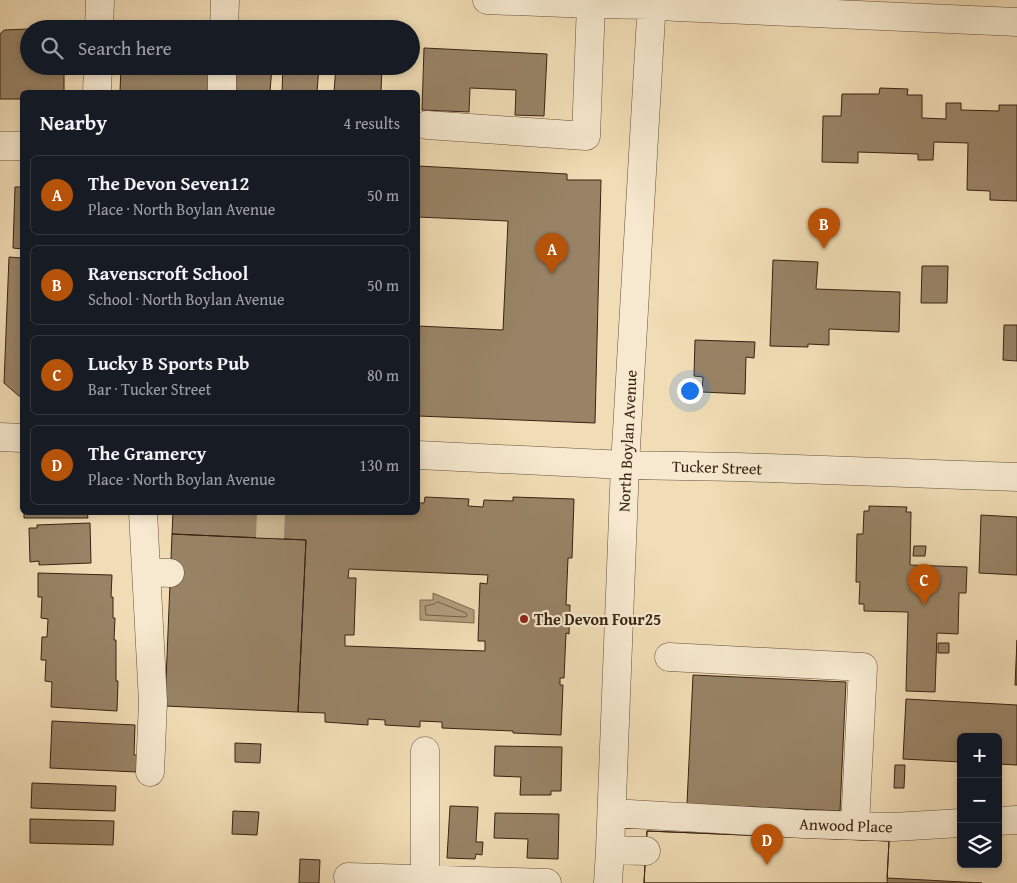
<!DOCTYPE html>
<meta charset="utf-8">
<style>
:root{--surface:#171b24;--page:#20242c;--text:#f1f3f6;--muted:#9ea1a6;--line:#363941;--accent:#b45309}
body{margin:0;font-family:"Gentium Book Plus",serif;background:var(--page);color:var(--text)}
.controls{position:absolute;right:15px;bottom:15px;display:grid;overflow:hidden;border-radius:8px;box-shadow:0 2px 8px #0003}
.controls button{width:45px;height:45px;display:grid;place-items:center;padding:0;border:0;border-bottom:1px solid var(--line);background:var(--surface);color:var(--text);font:25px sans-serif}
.you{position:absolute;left:689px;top:390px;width:18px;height:18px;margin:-12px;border:4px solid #fff;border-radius:50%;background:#1a73e8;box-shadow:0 0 0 8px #1a73e833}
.badge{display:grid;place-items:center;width:32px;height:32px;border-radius:50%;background:var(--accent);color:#fff;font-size:16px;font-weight:700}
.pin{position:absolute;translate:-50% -41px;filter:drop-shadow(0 1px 2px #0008)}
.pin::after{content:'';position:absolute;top:26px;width:18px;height:15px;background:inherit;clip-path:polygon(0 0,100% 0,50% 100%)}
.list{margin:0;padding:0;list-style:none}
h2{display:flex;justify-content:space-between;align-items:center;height:65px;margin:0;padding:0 20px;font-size:21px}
h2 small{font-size:16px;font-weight:400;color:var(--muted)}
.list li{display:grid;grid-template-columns:32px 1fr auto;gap:15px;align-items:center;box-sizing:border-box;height:80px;margin:0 10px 10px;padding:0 10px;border:1px solid var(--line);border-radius:8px}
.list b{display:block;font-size:19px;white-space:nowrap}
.list p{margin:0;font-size:16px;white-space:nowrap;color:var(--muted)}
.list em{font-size:16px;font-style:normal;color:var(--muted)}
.icon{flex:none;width:28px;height:28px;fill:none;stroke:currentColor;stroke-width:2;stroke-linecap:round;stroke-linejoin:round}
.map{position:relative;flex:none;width:1017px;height:883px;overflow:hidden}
.search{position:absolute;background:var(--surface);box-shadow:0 2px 8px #0003;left:20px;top:20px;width:400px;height:55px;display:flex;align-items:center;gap:12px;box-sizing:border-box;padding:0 18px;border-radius:28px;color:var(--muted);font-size:19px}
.panel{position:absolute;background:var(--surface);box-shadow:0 2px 8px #0003;left:20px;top:90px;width:400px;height:425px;border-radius:8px}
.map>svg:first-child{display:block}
.water{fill:#b29d7d;stroke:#816c52}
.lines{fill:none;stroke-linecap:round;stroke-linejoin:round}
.shore{stroke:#746047;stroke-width:1}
.building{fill:#988366;stroke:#372211;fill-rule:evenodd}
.minor-tunnel{stroke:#ccb894;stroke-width:28;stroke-dasharray:28 14;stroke-linecap:butt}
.minor-casing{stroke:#66513a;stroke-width:29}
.minor{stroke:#f6e9cf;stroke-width:28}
.poi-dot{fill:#8f2418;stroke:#f6e9cf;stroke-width:2}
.labels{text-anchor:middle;stroke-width:4.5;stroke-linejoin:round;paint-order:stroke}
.street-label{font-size:16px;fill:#372211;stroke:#f6e9cf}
.poi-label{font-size:16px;font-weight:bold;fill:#372211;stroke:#f6e9cf;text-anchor:start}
</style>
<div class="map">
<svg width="1017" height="883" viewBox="0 0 1017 883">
<rect width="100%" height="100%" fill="#f1ddb5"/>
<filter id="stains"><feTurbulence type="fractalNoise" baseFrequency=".004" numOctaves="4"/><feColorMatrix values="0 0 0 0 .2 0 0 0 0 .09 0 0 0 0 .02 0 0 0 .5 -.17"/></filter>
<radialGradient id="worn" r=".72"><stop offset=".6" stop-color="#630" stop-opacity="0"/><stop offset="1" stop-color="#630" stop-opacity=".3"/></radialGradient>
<path class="water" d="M 433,593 L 474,610 L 474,623 L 420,620 L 420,600 L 433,600 Z"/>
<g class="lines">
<path class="shore" d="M 438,602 L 466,613 L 467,616 L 465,617 L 426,615 L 425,606 L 434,604 Z"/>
</g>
<path class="building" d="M 29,29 L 29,66 L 64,66 L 64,92 L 22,92 L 22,99 L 0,99 L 0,34 L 4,30 Z
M 424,48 L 547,54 L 544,116 L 515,115 L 516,90 L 470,88 L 469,112 L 422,110 Z
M 121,66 L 214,66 L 212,92 L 120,92 Z
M 236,66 L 272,66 L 270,92 L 235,92 Z
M 283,66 L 319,66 L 317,92 L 282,92 Z
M 336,66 L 382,66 L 381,92 L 334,92 Z
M 880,88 L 908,89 L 907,95 L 922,95 L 922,118 L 946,119 L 946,103 L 961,103 L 961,110 L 999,111 L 999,105 L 1017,105 L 1017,201 L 990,200 L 990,191 L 967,190 L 968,143 L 934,142 L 933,160 L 918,160 L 918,154 L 858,152 L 858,163 L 822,162 L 823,116 L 841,116 L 842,94 L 879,94 Z
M 418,166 L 567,174 L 567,180 L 601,180 L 595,423 L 418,416 L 418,326 L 503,330 L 508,221 L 418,217 Z
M 15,187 L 22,187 L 22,249 L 13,248 Z
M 9,257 L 22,258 L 22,396 L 19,396 L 4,383 Z
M 773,260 L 818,262 L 816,289 L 900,292 L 899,332 L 829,329 L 829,345 L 808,344 L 808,347 L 770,346 Z
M 922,266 L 948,266 L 947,303 L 921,303 Z
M 1004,325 L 1017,325 L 1017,361 L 1003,360 Z
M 695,340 L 755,342 L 754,358 L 746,357 L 745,394 L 702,392 L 703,377 L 694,376 Z
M 425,497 L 469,499 L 468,506 L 483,507 L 484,500 L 513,501 L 513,497 L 574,499 L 572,558 L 568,558 L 566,605 L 570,605 L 569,634 L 566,633 L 564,678 L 560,678 L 560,685 L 563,685 L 561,735 L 513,733 L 513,731 L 442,728 L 442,722 L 420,721 L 420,727 L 385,725 L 385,720 L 368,719 L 368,725 L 325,722 L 325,713 L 298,712 L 306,540 L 172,534 L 173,512 L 418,512 L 418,503 L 424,503 ZM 349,569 L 488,575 L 487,584 L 480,583 L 478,641 L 485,641 L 485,651 L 345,646 L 345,635 L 354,635 L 356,578 L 348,578 Z
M 869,506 L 907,507 L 906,512 L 911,512 L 910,565 L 967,567 L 966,593 L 959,593 L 958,634 L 937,633 L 935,692 L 906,691 L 908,612 L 864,611 L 864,604 L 859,604 L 860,582 L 856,582 L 857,534 L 863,534 L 864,511 L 869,511 Z
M 24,512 L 87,512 L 88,518 L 24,518 Z
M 981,515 L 1017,517 L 1017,575 L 979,573 Z
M 90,523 L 91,563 L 39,565 L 39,561 L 30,562 L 29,528 L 37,528 L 37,525 Z
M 172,534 L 306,540 L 298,712 L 165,706 Z
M 914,546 L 926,546 L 925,556 L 913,556 Z
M 38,573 L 112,575 L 111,597 L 113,597 L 113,618 L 115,618 L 114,640 L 116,640 L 116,681 L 118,681 L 117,711 L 51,707 L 52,682 L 45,681 L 46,660 L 41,660 L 42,637 L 47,637 L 48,619 L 41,618 L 42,597 L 38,597 Z
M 1017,640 L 1017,685 L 1015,685 Z
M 938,643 L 949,643 L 949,653 L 938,653 Z
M 693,675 L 846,682 L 840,811 L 687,804 Z
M 906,699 L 1017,705 L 1017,765 L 998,764 L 998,737 L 961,737 L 961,762 L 903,759 Z
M 52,721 L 135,725 L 134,755 L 138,755 L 137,772 L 50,768 Z
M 235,743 L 261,744 L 260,763 L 235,762 Z
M 495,746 L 562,747 L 561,791 L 551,791 L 551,795 L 520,795 L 521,777 L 494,776 Z
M 895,765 L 905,765 L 904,788 L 894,788 Z
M 32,783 L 116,786 L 115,811 L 31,808 Z
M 450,806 L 478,807 L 476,842 L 483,842 L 482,855 L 476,854 L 475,859 L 447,858 Z
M 233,811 L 259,812 L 257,835 L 232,834 Z
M 495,813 L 559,814 L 558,859 L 527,858 L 528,839 L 494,838 Z
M 30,819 L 114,821 L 113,845 L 30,843 Z
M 647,831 L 889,841 L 887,878 L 982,883 L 644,883 Z
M 647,831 L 889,841 L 887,883 L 644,883 Z
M 300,859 L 320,860 L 319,883 L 299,883 Z"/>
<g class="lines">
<path class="minor-tunnel" d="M 270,538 L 271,512"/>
<g class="minor-casing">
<path id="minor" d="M 487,0 L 591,4 L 651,5 L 677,7 L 1017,22
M 99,29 L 100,0
M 224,29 L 225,0
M 97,92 L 98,66
M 222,92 L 222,66
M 427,125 L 586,136 L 591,4
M 0,146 L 22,146
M 0,437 L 22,438
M 418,455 L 625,465 L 738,467 L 1017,477
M 143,512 L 153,702 L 150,772
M 147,572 L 170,573
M 669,657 L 863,667 L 855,825
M 425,751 L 425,880
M 612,813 L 804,824 L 893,827 L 961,823
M 998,821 L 1017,820
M 610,850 L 646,851
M 348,877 L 547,883
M 608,883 L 610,850 L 625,465 L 652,0"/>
</g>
<use href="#minor" class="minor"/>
</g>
<circle class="poi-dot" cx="524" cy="619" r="5"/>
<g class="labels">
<g class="street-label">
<text transform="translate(627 441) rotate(-87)" y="6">North Boylan Avenue</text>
<text transform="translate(717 467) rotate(2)" y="6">Tucker Street</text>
<text transform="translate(846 825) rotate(2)" y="6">Anwood Place</text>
</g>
<g class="poi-label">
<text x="534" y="625">The Devon Four25</text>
</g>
</g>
<rect width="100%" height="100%" filter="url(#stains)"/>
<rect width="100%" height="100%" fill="url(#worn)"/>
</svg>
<div class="controls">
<button>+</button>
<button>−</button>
<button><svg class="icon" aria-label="layers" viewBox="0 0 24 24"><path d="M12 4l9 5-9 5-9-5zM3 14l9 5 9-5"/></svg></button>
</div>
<div class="you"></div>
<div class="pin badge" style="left:552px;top:274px">A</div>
<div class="pin badge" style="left:824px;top:249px">B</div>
<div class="pin badge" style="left:924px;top:605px">C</div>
<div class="pin badge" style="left:767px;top:865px">D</div>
<div class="search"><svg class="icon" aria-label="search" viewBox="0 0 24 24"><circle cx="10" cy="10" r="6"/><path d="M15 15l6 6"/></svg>Search here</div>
<section class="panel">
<h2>Nearby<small>4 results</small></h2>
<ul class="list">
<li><span class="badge">A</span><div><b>The Devon Seven12</b><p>Place · North Boylan Avenue</p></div><em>50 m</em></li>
<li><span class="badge">B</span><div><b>Ravenscroft School</b><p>School · North Boylan Avenue</p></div><em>50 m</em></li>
<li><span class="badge">C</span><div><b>Lucky B Sports Pub</b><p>Bar · Tucker Street</p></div><em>80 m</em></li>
<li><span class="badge">D</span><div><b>The Gramercy</b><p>Place · North Boylan Avenue</p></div><em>130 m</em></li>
</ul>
</section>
</div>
